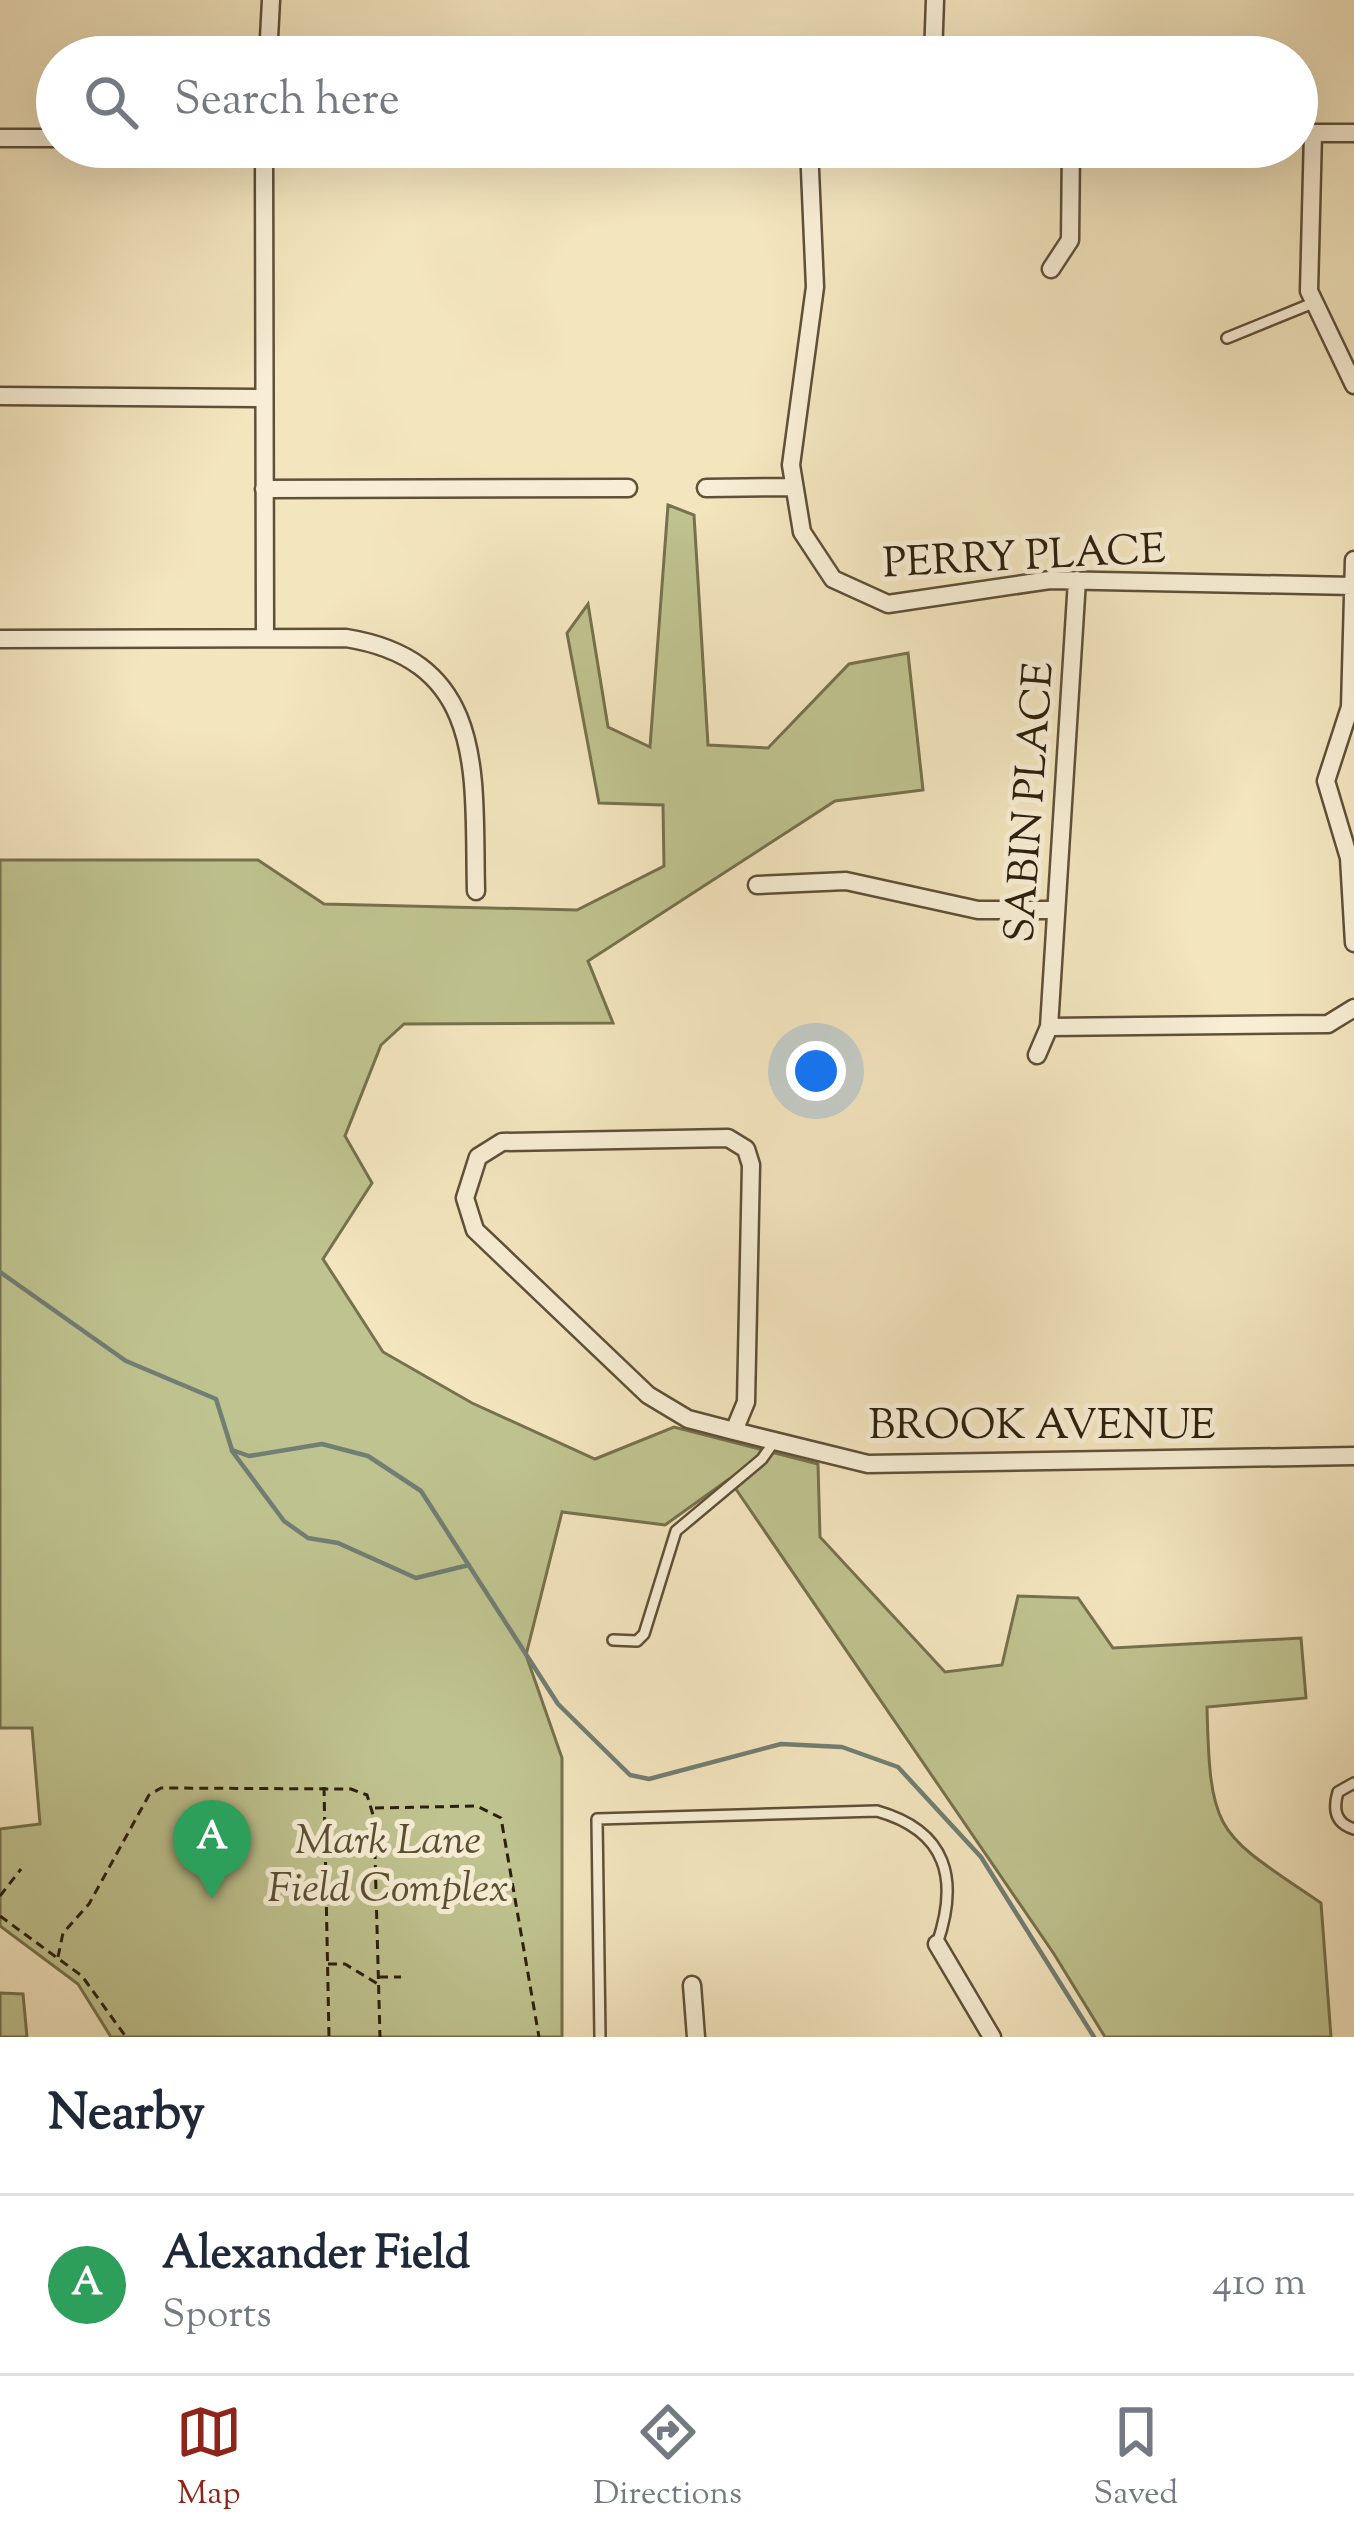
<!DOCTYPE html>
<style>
:root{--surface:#fff;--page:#f2f2f3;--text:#1f2937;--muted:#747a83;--line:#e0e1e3;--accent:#8f2418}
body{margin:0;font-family:"Sorts Mill Goudy",serif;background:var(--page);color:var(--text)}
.you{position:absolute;left:816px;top:1071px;width:42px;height:42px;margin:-30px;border:9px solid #fff;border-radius:50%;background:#1a73e8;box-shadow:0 0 0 18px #1a73e833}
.badge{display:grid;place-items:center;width:78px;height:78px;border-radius:50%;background:var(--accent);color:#fff;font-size:39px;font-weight:700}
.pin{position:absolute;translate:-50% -99px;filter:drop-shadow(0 3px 6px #0008)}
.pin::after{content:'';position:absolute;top:63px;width:42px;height:36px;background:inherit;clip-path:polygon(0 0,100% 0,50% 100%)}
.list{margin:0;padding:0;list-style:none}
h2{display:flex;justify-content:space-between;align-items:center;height:156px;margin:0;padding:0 48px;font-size:51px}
h2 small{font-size:39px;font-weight:400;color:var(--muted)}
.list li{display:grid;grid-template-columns:78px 1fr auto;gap:36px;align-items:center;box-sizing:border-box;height:180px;padding:0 48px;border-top:3px solid var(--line)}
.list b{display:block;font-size:45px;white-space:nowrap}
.list p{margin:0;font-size:39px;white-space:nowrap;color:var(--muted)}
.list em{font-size:39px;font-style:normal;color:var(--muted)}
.icon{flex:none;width:66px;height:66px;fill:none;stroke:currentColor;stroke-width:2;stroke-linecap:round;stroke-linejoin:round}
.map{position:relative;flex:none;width:1354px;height:2037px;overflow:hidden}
.search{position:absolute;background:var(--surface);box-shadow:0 12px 48px #0002;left:36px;right:36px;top:36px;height:132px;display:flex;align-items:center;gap:30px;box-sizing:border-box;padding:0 42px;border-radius:66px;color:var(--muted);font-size:45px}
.sheet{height:336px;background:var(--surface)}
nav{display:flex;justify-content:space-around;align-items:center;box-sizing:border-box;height:168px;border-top:3px solid var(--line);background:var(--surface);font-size:33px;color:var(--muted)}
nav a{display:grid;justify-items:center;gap:6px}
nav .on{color:var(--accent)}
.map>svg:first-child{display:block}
.green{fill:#bfc38f;stroke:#76714e;stroke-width:3}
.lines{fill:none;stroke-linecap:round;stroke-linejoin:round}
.stream{stroke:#717e73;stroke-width:4.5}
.service-casing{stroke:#5f5038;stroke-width:14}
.minor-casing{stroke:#5f5038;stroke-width:21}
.path{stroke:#2e1f0c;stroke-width:3;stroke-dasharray:9 6;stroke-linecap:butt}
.service{stroke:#f7eed5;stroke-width:9}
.minor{stroke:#f7eed5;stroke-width:16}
.labels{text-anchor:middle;stroke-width:10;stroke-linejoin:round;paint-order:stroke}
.street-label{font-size:42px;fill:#2e1f0c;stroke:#f7eed5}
.park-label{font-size:42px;font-style:italic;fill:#5a5033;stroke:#f7eed5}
</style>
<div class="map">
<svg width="1354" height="2037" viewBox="0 0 1354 2037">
<rect width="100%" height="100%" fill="#f3e5be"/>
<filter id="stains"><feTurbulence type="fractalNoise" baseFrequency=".00167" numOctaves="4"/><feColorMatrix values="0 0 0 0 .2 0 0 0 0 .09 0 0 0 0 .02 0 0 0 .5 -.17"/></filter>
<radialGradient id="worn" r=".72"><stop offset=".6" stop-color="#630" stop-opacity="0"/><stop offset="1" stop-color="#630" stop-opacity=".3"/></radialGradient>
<path class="green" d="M 668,505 L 694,515 L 708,745 L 768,748 L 849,664 L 908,653 L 923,790 L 835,801 L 588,961 L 613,1023 L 404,1024 L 381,1045 L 345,1136 L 372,1183 L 323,1259 L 383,1352 L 472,1403 L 595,1459 L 674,1427 L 818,1464 L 820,1537 L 945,1672 L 1002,1665 L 1018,1596 L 1078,1598 L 1113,1648 L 1301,1638 L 1306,1698 L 1207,1707 C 1210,1837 1217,1832 1321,1903 L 1331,2037 L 1105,2037 L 1054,1954 L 729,1479 L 665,1525 L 562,1512 L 526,1655 L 562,1758 L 562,2037 L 111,2037 L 78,1984 L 0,1926 L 0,1829 L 40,1824 L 32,1728 L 0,1728 L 0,860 L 258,860 L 324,904 L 577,910 L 664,866 L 663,805 L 599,803 L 567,633 L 588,604 L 608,727 L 650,747 Z
M 0,1993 L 23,1994 L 27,2037 L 0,2037 Z"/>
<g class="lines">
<path class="stream" d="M 0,1272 L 126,1361 L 216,1399 L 232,1450 L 249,1456 L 322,1444 L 368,1456 L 421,1491 L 558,1704 L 630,1775 L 649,1779 L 781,1744 L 842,1747 L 898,1767 L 981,1857 L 1094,2037
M 232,1451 L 284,1521 L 308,1538 L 338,1543 L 416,1578 L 469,1565"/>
<g class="service-casing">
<path id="service" d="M 1227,338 L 1313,303
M 613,1640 L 637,1641 L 644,1634 L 676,1531 L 762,1459 L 774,1442
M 1354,1783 L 1338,1792 C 1333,1809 1335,1823 1354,1829
M 600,2037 L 597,1819 L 877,1811 C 948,1831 959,1880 937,1944"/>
</g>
<g class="minor-casing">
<path id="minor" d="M 268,57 L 271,0
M 933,57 L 935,0
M 1297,133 L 1354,133
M 1313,133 L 1309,291 L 1354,385
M 0,138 L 57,138
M 264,147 L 265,638
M 809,147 L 815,287 L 791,465 L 802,532 L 833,579 L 888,604 L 1050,580 L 1353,586
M 1051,269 L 1070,240 L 1071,147
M 0,396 L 263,398
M 706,488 L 793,487
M 264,489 L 628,488
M 1354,560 L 1350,707 L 1326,781 L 1349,858 L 1354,943
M 0,639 L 346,638 C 489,661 473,778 476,891
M 757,885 L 846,881 L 978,910 L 1056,910
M 1049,1027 L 1328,1024 L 1354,1008
M 1037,1055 L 1049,1027 L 1077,580
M 728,1138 L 746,1149 L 751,1165 L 746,1402 L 734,1431 L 688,1419 L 648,1395 L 475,1230 L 465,1198 L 478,1157 L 502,1142 Z
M 734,1431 L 868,1464 L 1354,1456
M 937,1944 L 992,2037
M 692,1985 L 696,2037"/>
</g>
<path class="path" d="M 324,1787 L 329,2037
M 375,1808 L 477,1806 L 501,1818 L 539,2037
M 0,1896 L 21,1869
M 0,1916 L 82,1976 L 126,2037
M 58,1957 L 63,1933 L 89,1904 L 149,1795 L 161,1788 L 351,1789 L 367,1795 L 374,1818 L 380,2037
M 328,1964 L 345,1964 L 378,1984
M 379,1977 L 401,1977"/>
<use href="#service" class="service"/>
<use href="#minor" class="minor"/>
</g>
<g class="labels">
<g class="street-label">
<text transform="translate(1024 554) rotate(-3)" y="15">PERRY PLACE</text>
<text transform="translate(1027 802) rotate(-86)" y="15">SABIN PLACE</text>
<text x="1042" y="1438">BROOK AVENUE</text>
</g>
<g class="park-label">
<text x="388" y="1853">Mark Lane<tspan x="388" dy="48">Field Complex</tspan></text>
</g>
</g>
<rect width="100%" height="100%" filter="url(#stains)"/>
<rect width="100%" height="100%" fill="url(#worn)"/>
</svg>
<div class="you"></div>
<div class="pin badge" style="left:212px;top:1899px;background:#2e9e5b">A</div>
<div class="search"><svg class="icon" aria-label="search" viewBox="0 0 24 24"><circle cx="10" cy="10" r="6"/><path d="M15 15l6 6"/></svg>Search here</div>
</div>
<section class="sheet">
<h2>Nearby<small></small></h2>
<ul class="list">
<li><span class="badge" style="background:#2e9e5b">A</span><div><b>Alexander Field</b><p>Sports</p></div><em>410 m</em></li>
</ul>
</section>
<nav>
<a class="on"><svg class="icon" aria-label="map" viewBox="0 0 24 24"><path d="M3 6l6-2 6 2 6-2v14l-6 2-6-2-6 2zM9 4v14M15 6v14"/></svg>Map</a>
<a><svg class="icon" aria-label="directions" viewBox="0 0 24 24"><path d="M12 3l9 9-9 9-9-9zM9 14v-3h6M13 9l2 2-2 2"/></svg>Directions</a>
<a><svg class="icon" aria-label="saved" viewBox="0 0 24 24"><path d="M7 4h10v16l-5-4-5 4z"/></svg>Saved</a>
</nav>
